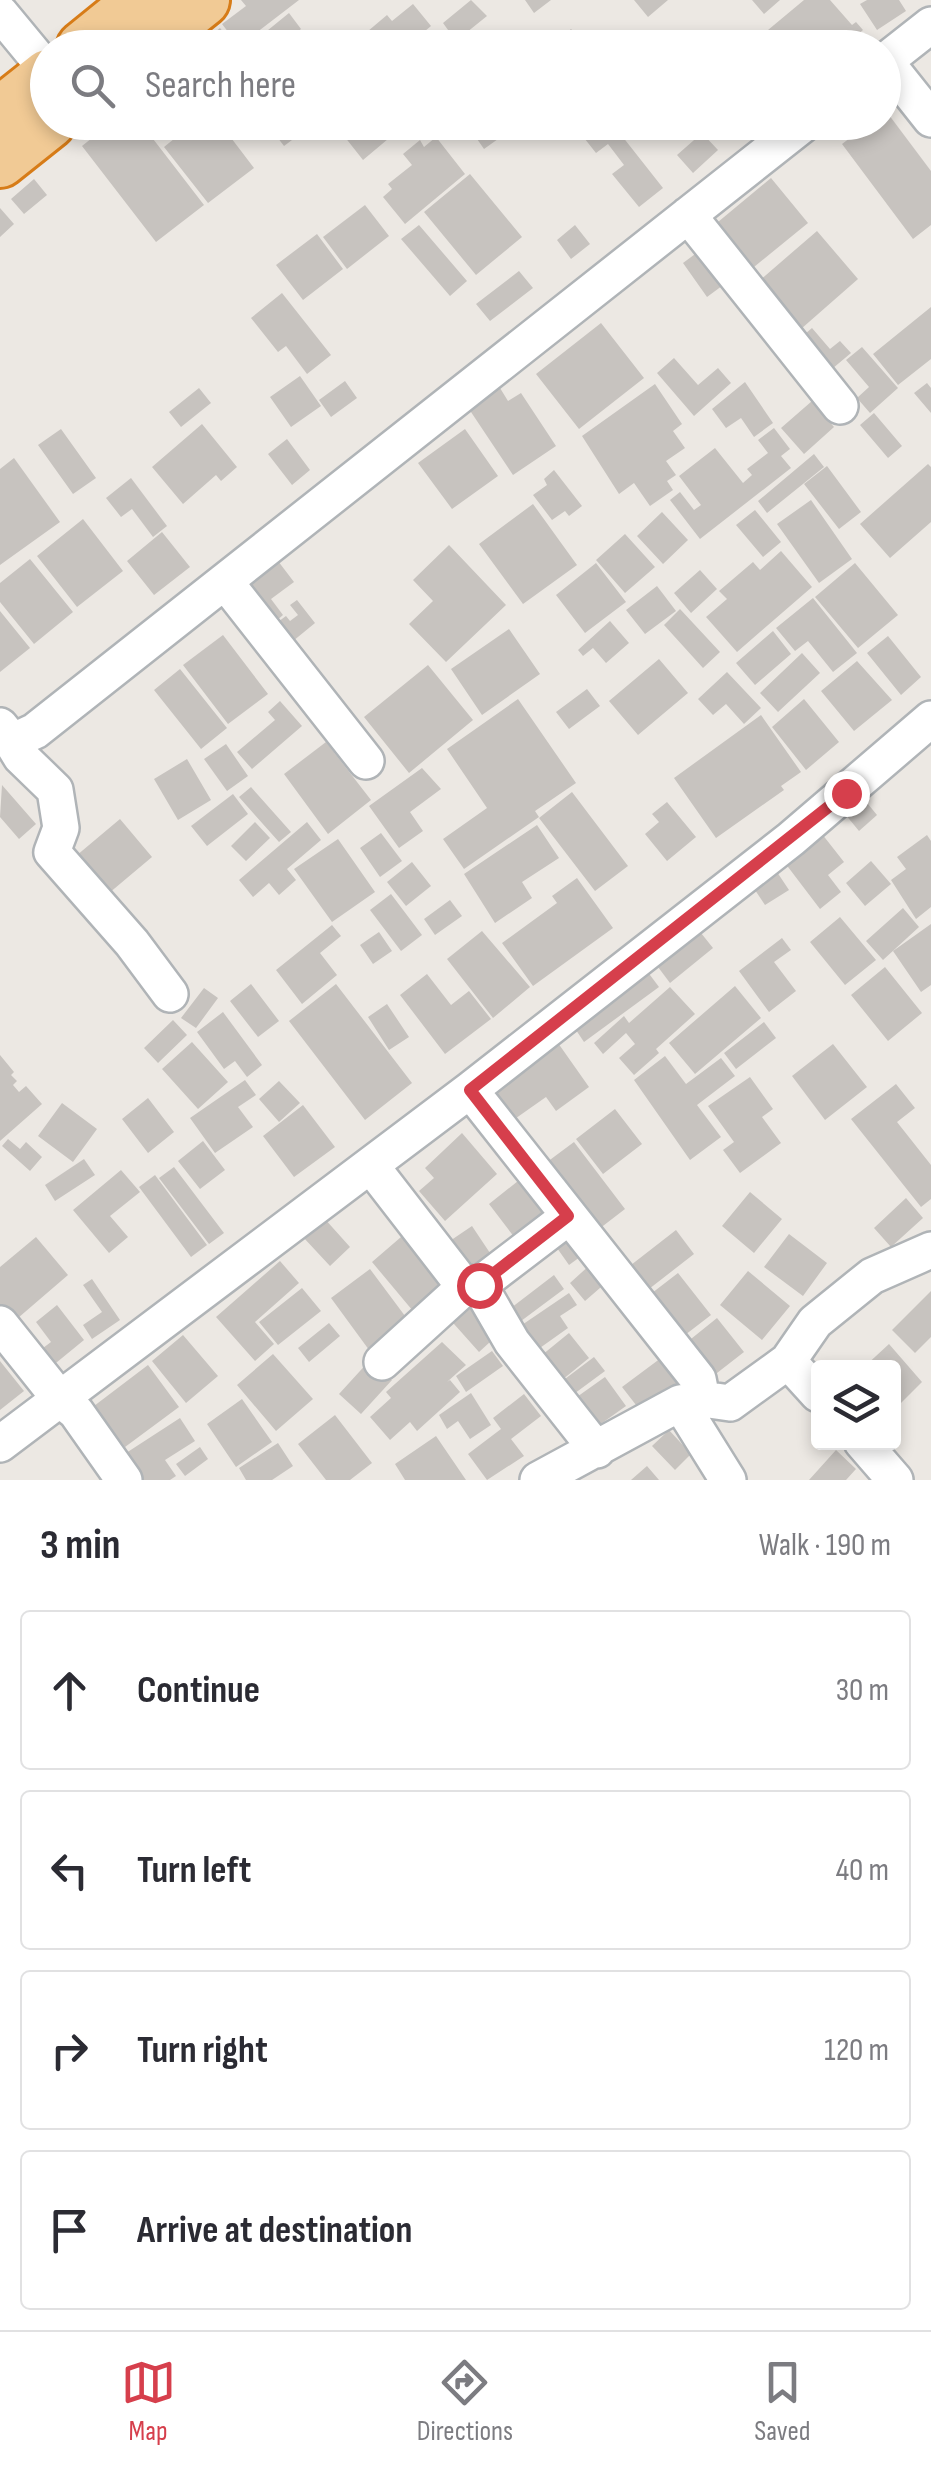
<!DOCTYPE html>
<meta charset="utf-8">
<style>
:root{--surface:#fff;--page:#f7f7f7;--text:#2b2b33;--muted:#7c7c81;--line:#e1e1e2;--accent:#d63f4c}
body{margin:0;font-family:"Sofia Sans Condensed",sans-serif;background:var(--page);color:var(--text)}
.controls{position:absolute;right:30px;bottom:30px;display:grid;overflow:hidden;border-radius:10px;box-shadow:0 5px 15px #0003}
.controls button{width:90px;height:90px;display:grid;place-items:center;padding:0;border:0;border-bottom:2px solid var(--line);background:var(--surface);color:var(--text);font:50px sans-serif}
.stop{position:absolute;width:30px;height:30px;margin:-22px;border:8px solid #d63f4c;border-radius:50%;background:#fff}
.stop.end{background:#d63f4c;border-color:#fff;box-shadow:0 2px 10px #0008}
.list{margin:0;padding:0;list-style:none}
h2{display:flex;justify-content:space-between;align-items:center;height:130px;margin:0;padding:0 40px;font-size:42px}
h2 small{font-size:32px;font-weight:400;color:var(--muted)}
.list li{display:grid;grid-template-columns:65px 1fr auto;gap:30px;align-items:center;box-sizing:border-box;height:160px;margin:0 20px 20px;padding:0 20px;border:2px solid var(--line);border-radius:10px}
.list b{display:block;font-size:38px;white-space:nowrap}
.list em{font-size:32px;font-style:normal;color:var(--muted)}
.icon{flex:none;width:55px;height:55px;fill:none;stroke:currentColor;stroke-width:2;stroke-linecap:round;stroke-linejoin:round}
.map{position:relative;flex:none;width:931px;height:1480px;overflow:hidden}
.search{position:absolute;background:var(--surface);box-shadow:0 5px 15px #0003;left:30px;right:30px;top:30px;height:110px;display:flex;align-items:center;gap:25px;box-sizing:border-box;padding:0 35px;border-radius:55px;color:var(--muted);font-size:38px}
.sheet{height:850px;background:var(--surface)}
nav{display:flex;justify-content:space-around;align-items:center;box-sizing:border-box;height:140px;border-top:2px solid var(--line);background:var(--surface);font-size:28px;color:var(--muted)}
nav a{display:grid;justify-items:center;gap:5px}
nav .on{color:var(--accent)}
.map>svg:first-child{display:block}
.building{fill:#c7c3bf}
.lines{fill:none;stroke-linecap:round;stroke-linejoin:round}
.minor-casing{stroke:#b0b4b7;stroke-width:40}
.highway-casing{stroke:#d77c18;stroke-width:58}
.minor{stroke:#fff;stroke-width:35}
.highway{stroke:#f1ca95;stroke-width:52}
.route{stroke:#d63f4c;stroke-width:12}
</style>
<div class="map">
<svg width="931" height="1480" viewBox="0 0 931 1480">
<rect width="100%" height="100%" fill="#ece8e3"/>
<path class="building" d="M 241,0 L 299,0 L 239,46 L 222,24 L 246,6 Z
M 471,0 L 487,16 L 456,41 L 443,23 Z
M 525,0 L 551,0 L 534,13 Z
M 634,0 L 668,0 L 648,17 Z
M 752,0 L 780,0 L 764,14 Z
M 804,0 L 830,0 L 852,25 L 856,22 L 863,30 L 842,48 L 773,48 L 762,35 Z
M 867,0 L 899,0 L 906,11 L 877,30 L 860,4 Z
M 413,4 L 431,26 L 405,48 L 348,48 L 387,15 L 392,21 Z
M 289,13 L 301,29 L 290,38 L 297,48 L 246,48 Z
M 220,28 L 236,48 L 202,48 L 200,44 Z
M 571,29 L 588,48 L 551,48 Z
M 712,30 L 727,48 L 703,48 L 698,42 Z
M 886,111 L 931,171 L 931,225 L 913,239 L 842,144 L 871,122 L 884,122 Z
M 112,122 L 140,122 L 204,205 L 156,242 L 82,146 Z
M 195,122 L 219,122 L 254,168 L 208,203 L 164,147 Z
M 280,122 L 316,122 L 284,146 L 271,129 Z
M 333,122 L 374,122 L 388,139 L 363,160 Z
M 473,122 L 522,122 L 484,149 L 468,126 Z
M 585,122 L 611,122 L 663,188 L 639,207 L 612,174 L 624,165 L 608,144 L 596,153 L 577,129 Z
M 719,122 L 749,122 L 728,140 L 716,125 Z
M 702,133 L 718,150 L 693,173 L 677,155 Z
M 436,137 L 465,174 L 405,224 L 383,197 L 392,189 L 388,184 L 412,165 L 403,154 L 420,140 L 424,147 Z
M 470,174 L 522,237 L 476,275 L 424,212 Z
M 771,178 L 808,223 L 754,267 L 718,222 Z
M 34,179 L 47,195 L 24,214 L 11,199 Z
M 365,205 L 389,236 L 347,269 L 323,237 Z
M 0,208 L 14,224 L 0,237 Z
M 419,225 L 467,281 L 450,296 L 401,239 Z
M 575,225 L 590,244 L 571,259 L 557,240 Z
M 817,231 L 858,279 L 793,336 L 752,287 Z
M 317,234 L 343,269 L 303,300 L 276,265 Z
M 706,246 L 730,280 L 707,297 L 683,263 Z
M 519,271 L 533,288 L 490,321 L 476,304 Z
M 282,293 L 331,355 L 307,374 L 286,346 L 278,352 L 251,318 Z
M 931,307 L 931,359 L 898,385 L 873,354 Z
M 601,323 L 644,378 L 579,429 L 536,374 Z
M 812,328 L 830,349 L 840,341 L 851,353 L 820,379 L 792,345 Z
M 862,347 L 898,388 L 870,413 L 857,398 L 869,387 L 846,360 Z
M 674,358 L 698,385 L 718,368 L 731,383 L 694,416 L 657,373 Z
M 300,376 L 321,406 L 291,427 L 270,397 Z
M 345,381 L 357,398 L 331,417 L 319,400 Z
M 745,382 L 773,423 L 754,437 L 741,418 L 726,428 L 712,409 Z
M 927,383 L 931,388 L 931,413 L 914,393 Z
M 655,384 L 682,424 L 673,431 L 685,448 L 666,461 L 676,475 L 667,481 L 673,490 L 650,506 L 634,483 L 619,494 L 582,436 Z
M 199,388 L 211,403 L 181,427 L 169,412 Z
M 500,388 L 508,401 L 521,393 L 556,446 L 513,475 L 469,409 Z
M 812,401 L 834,427 L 804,454 L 781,428 Z
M 874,413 L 902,446 L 888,458 L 860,425 Z
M 202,424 L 237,467 L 221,481 L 216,475 L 183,504 L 152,467 Z
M 774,428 L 790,449 L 781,456 L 791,468 L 700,539 L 670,500 L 680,492 L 694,510 L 701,505 L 679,476 L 715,448 L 743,483 L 752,475 L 747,469 L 768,453 L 758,440 Z
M 61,429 L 96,478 L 73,494 L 38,445 Z
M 465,429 L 498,476 L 452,509 L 418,463 Z
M 287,439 L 310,470 L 292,485 L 268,454 Z
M 814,454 L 824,467 L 767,513 L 758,501 Z
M 14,458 L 60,522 L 0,565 L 0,469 Z
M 928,464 L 931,467 L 931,522 L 890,558 L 860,524 Z
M 827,466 L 861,512 L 839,529 L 804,484 Z
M 554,470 L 582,506 L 569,516 L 565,511 L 552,520 L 533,495 L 547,485 L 544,479 Z
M 131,478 L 167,526 L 153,537 L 132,509 L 121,517 L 106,498 Z
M 811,500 L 852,559 L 819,583 L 777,524 Z
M 533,504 L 577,565 L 523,604 L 479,544 Z
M 755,510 L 781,542 L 763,557 L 736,525 Z
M 662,512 L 688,540 L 663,564 L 637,536 Z
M 83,519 L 123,571 L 77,607 L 37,556 Z
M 162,532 L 190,567 L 154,595 L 127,561 Z
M 625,534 L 655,567 L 625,593 L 596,560 Z
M 449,545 L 506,605 L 446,662 L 409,624 L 433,601 L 413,580 Z
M 781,551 L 812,587 L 737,652 L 706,617 L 727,599 L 719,591 L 753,562 L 760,570 Z
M 30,559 L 73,612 L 34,644 L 0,602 L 0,583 Z
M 278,561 L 294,582 L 271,599 L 283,615 L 268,628 L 240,591 Z
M 596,563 L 626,602 L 585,633 L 556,595 Z
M 855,563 L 898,615 L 858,648 L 815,597 Z
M 700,570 L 717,589 L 691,613 L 674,593 Z
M 657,586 L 676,611 L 645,634 L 626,610 Z
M 813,598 L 857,653 L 833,672 L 808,641 L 795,651 L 776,628 Z
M 297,600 L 315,623 L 287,646 L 271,627 L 286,616 L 290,621 L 298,615 L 290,605 Z
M 680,609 L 720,652 L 703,668 L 664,625 Z
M 0,611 L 30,648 L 0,672 Z
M 610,621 L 629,643 L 606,663 L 593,648 L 583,656 L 578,650 Z
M 509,629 L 540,674 L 482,715 L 451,669 Z
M 773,631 L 791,654 L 755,685 L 736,663 Z
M 223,635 L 268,694 L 228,724 L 183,665 Z
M 888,636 L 921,677 L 901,695 L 867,653 Z
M 802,653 L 820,673 L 778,712 L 760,693 Z
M 659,659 L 688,693 L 638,735 L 609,701 Z
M 857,661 L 892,700 L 854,731 L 821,691 Z
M 428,665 L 473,720 L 409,773 L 364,717 Z
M 180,669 L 227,728 L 201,749 L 154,690 Z
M 727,672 L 761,708 L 744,724 L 726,704 L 713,715 L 698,699 Z
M 587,689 L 600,706 L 569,729 L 556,712 Z
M 518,699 L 576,783 L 535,811 L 539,817 L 464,869 L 443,839 L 487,808 L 447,749 Z
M 804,699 L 839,742 L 806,770 L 772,727 Z
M 280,701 L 302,726 L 252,769 L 237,752 L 275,720 L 268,712 Z
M 761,715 L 801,772 L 781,786 L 784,790 L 716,838 L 674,778 Z
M 326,742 L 371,800 L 328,834 L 284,774 Z
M 226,744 L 248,776 L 227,791 L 204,759 Z
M 187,759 L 211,800 L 178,820 L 154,779 Z
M 422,768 L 441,789 L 410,812 L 423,831 L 399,848 L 369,806 Z
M 2,785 L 36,824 L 19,839 L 0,817 Z
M 251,787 L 291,832 L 279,842 L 239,797 Z
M 572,792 L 628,866 L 595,891 L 539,818 Z
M 233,794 L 248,814 L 207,846 L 191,826 Z
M 863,798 L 877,815 L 859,831 L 845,814 Z
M 667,802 L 696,837 L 667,861 L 645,834 L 659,822 L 652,814 Z
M 120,819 L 152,857 L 102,899 L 70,861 Z
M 255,822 L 270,838 L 246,861 L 231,846 Z
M 307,822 L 321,840 L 287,869 L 296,880 L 279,895 L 269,883 L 253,897 L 239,880 Z
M 537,825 L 559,858 L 522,882 L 532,898 L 495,923 L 464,874 Z
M 381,833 L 402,861 L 380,877 L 360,848 Z
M 822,834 L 844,862 L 828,875 L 841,892 L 820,909 L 785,863 Z
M 927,835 L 931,841 L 931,907 L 916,919 L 891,880 L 906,869 L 897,857 Z
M 338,839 L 375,892 L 332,922 L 294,869 Z
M 871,861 L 891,884 L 865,906 L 846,883 Z
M 412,862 L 431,886 L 406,906 L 387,882 Z
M 777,872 L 789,890 L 765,905 L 753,887 Z
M 577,878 L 613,928 L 533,986 L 502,943 L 557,903 L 552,896 Z
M 391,894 L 422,935 L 401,951 L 370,910 Z
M 450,900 L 462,916 L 435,935 L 424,919 Z
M 903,908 L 919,927 L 883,960 L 866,941 Z
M 840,917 L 876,960 L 845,985 L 810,942 Z
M 931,924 L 931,985 L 921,992 L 893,951 Z
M 332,925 L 341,936 L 320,953 L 337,975 L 302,1004 L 276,970 Z
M 482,931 L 530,987 L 493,1018 L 447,959 Z
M 379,932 L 392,951 L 373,964 L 360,945 Z
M 701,933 L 713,948 L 670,983 L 658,967 Z
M 782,938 L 791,950 L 774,962 L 796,991 L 769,1012 L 739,971 Z
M 644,967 L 659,987 L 584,1042 L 570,1021 Z
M 885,967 L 922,1013 L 888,1041 L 851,995 Z
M 427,974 L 451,1005 L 469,991 L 491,1019 L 445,1054 L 400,995 Z
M 251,984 L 279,1021 L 258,1037 L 230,1001 Z
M 336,984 L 412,1083 L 365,1120 L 289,1021 Z
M 735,986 L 761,1018 L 695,1074 L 669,1043 Z
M 670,987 L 695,1014 L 656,1049 L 659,1053 L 634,1075 L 619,1058 L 635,1044 L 626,1033 L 603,1054 L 594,1043 L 624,1016 L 629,1023 Z
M 204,988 L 218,998 L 196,1028 L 181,1018 Z
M 387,1004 L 409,1037 L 389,1050 L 368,1017 Z
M 223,1012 L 262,1065 L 247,1077 L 235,1061 L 224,1069 L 197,1032 Z
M 173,1020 L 187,1035 L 158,1063 L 144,1048 Z
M 764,1022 L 776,1038 L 736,1069 L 724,1053 Z
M 192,1042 L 228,1082 L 198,1109 L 162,1069 Z
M 558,1043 L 589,1087 L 556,1111 L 546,1097 L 502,1128 L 481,1099 Z
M 833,1044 L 867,1087 L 825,1120 L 792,1076 Z
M 0,1055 L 14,1072 L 11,1075 L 17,1081 L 13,1085 L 19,1092 L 26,1086 L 42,1104 L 0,1141 Z
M 665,1056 L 686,1084 L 721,1058 L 735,1076 L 697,1105 L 721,1137 L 690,1160 L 634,1080 Z
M 750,1077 L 773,1109 L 762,1117 L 781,1143 L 740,1173 L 723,1150 L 734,1142 L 708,1106 Z
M 245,1080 L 256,1095 L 238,1107 L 253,1127 L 215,1153 L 190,1118 Z
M 279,1081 L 300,1103 L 279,1122 L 259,1099 Z
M 896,1084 L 915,1108 L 897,1122 L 931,1165 L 931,1199 L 921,1207 L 851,1119 Z
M 148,1098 L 174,1132 L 148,1153 L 122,1119 Z
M 62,1103 L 97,1129 L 73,1162 L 38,1136 Z
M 303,1105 L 335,1147 L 294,1177 L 263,1136 Z
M 615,1109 L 642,1144 L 603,1174 L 576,1139 Z
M 462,1133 L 497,1174 L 445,1221 L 419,1191 L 434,1178 L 425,1168 Z
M 8,1139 L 20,1149 L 26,1142 L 42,1157 L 30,1171 L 2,1146 Z
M 203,1141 L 225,1170 L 200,1189 L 178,1161 Z
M 574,1142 L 625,1209 L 586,1239 L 535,1171 Z
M 84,1159 L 95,1175 L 55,1201 L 45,1185 Z
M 174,1167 L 224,1233 L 209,1244 L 159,1178 Z
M 121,1170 L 140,1192 L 110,1216 L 128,1237 L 109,1253 L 73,1210 Z
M 155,1175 L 207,1245 L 191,1257 L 139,1187 Z
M 523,1177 L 556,1219 L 521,1246 L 489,1204 Z
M 750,1192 L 782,1219 L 754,1253 L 722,1226 Z
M 906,1198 L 923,1218 L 891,1247 L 874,1228 Z
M 324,1218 L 350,1247 L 330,1266 L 303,1237 Z
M 472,1226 L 494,1259 L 463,1280 L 441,1247 Z
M 560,1230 L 580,1257 L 569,1265 L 557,1248 L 537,1263 L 530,1252 Z
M 676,1230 L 694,1254 L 649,1289 L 631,1265 Z
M 408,1231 L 455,1285 L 418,1317 L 372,1262 Z
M 789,1234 L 827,1263 L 803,1296 L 764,1267 Z
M 36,1237 L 68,1275 L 11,1324 L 0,1312 L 0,1267 Z
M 280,1261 L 299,1283 L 255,1322 L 274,1344 L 255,1361 L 216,1317 Z
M 592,1263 L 608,1281 L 585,1301 L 570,1283 Z
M 370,1269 L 411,1324 L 372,1354 L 331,1298 Z
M 748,1271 L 790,1306 L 762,1340 L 720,1305 Z
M 678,1273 L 711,1315 L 672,1345 L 639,1303 Z
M 554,1275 L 564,1289 L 513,1327 L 503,1314 Z
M 92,1279 L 120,1320 L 92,1339 L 83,1325 L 102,1312 L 83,1285 Z
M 302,1288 L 321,1311 L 278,1345 L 259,1322 Z
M 931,1291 L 931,1337 L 915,1353 L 892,1330 Z
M 569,1293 L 577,1305 L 560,1316 L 568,1328 L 530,1355 L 513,1331 Z
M 468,1295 L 501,1332 L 479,1352 L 446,1315 Z
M 57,1305 L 84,1340 L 51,1367 L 39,1351 L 51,1342 L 36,1322 Z
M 717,1318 L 744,1352 L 708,1380 L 681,1347 Z
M 329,1323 L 340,1336 L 309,1362 L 298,1348 Z
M 569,1333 L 589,1358 L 562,1380 L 542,1355 Z
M 183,1335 L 218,1376 L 186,1403 L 152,1361 Z
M 442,1342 L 466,1365 L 447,1382 L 450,1380 L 460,1392 L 417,1431 L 410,1422 L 390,1440 L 370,1417 L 391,1398 L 386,1392 Z
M 889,1344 L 922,1382 L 894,1410 L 894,1368 L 863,1368 Z
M 492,1351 L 503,1366 L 466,1392 L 456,1376 Z
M 273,1354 L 313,1399 L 276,1431 L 237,1385 Z
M 594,1357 L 605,1371 L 563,1402 L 553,1388 Z
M 661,1358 L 681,1385 L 643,1414 L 622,1387 Z
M 370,1360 L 392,1380 L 361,1414 L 339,1394 Z
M 0,1361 L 24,1391 L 0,1410 Z
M 148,1365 L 179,1407 L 125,1447 L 94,1406 Z
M 605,1377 L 626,1406 L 588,1433 L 567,1404 Z
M 471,1393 L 491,1425 L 470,1439 L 458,1421 L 447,1429 L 439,1415 Z
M 524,1394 L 541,1416 L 511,1439 L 524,1456 L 487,1480 L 468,1454 L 501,1429 L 493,1418 Z
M 242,1399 L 272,1442 L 236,1467 L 207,1424 Z
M 335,1415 L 372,1463 L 350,1480 L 326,1480 L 298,1444 Z
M 180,1418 L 195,1441 L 165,1460 L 176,1476 L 170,1480 L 139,1480 L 123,1455 Z
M 669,1430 L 691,1454 L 675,1470 L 652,1446 Z
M 436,1436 L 466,1480 L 405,1480 L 395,1464 Z
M 278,1443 L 293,1466 L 272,1480 L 246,1480 L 239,1468 Z
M 200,1447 L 208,1459 L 185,1476 L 176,1464 Z
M 836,1450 L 856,1469 L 846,1480 L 809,1480 Z
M 647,1466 L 659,1480 L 631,1480 Z"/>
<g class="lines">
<g class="minor-casing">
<path id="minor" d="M 0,13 L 48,71
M 885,61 L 931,119
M 884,62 L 931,25
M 688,215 L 840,406
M 226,583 L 366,761
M 0,726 L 8,736 L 20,738 L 35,731 L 806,122
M 8,736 L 21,757 L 55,790 L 61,828 L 52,852 L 132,943 L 170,994
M 470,1090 L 698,1379 L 702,1399
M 371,1166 L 460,1281 L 479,1285 L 512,1342 L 597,1450
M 479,1285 L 568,1217
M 0,1324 L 60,1399 L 76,1412 L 124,1480
M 788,1361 L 818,1394
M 382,1362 L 469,1283
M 680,1403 L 728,1480
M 862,1442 L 895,1480
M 0,1444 L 470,1090 L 791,839 L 931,719
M 538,1480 L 680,1403 L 702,1399 L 730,1403 L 788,1361 L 815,1322 L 872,1276 L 931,1250"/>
</g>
<g class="highway-casing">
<path id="highway" d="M 83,48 L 142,0
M 143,48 L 203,0
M 0,114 L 48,76
M 0,161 L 49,122"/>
</g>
<use href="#minor" class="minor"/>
<use href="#highway" class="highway"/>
</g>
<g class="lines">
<path class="route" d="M 479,1285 L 568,1216 L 470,1090 L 846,793"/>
</g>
</svg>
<div class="controls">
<button><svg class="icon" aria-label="layers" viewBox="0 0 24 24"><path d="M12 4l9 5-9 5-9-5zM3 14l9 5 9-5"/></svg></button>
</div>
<div class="stop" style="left:479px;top:1285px"></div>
<div class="stop end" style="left:846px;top:793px"></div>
<div class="search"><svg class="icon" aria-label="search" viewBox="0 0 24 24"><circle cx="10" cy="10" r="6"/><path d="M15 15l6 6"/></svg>Search here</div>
</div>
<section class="sheet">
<h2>3 min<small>Walk · 190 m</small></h2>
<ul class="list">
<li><svg class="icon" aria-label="ahead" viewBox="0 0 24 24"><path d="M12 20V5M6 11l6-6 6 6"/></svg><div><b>Continue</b></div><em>30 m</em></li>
<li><svg class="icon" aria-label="left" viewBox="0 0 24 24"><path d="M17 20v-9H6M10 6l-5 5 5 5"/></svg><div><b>Turn left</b></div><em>40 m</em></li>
<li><svg class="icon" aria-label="right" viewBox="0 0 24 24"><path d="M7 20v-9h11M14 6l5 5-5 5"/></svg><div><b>Turn right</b></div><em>120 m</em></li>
<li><svg class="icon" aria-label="arrive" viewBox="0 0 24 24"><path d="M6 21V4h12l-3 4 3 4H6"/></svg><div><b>Arrive at destination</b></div></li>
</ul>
</section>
<nav>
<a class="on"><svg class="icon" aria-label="map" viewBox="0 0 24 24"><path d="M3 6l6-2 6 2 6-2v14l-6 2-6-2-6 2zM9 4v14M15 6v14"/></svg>Map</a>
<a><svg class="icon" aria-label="directions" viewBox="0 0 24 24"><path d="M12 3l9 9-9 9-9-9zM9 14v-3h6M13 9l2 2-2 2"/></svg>Directions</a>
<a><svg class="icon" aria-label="saved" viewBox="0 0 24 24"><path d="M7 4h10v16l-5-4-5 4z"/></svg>Saved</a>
</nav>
